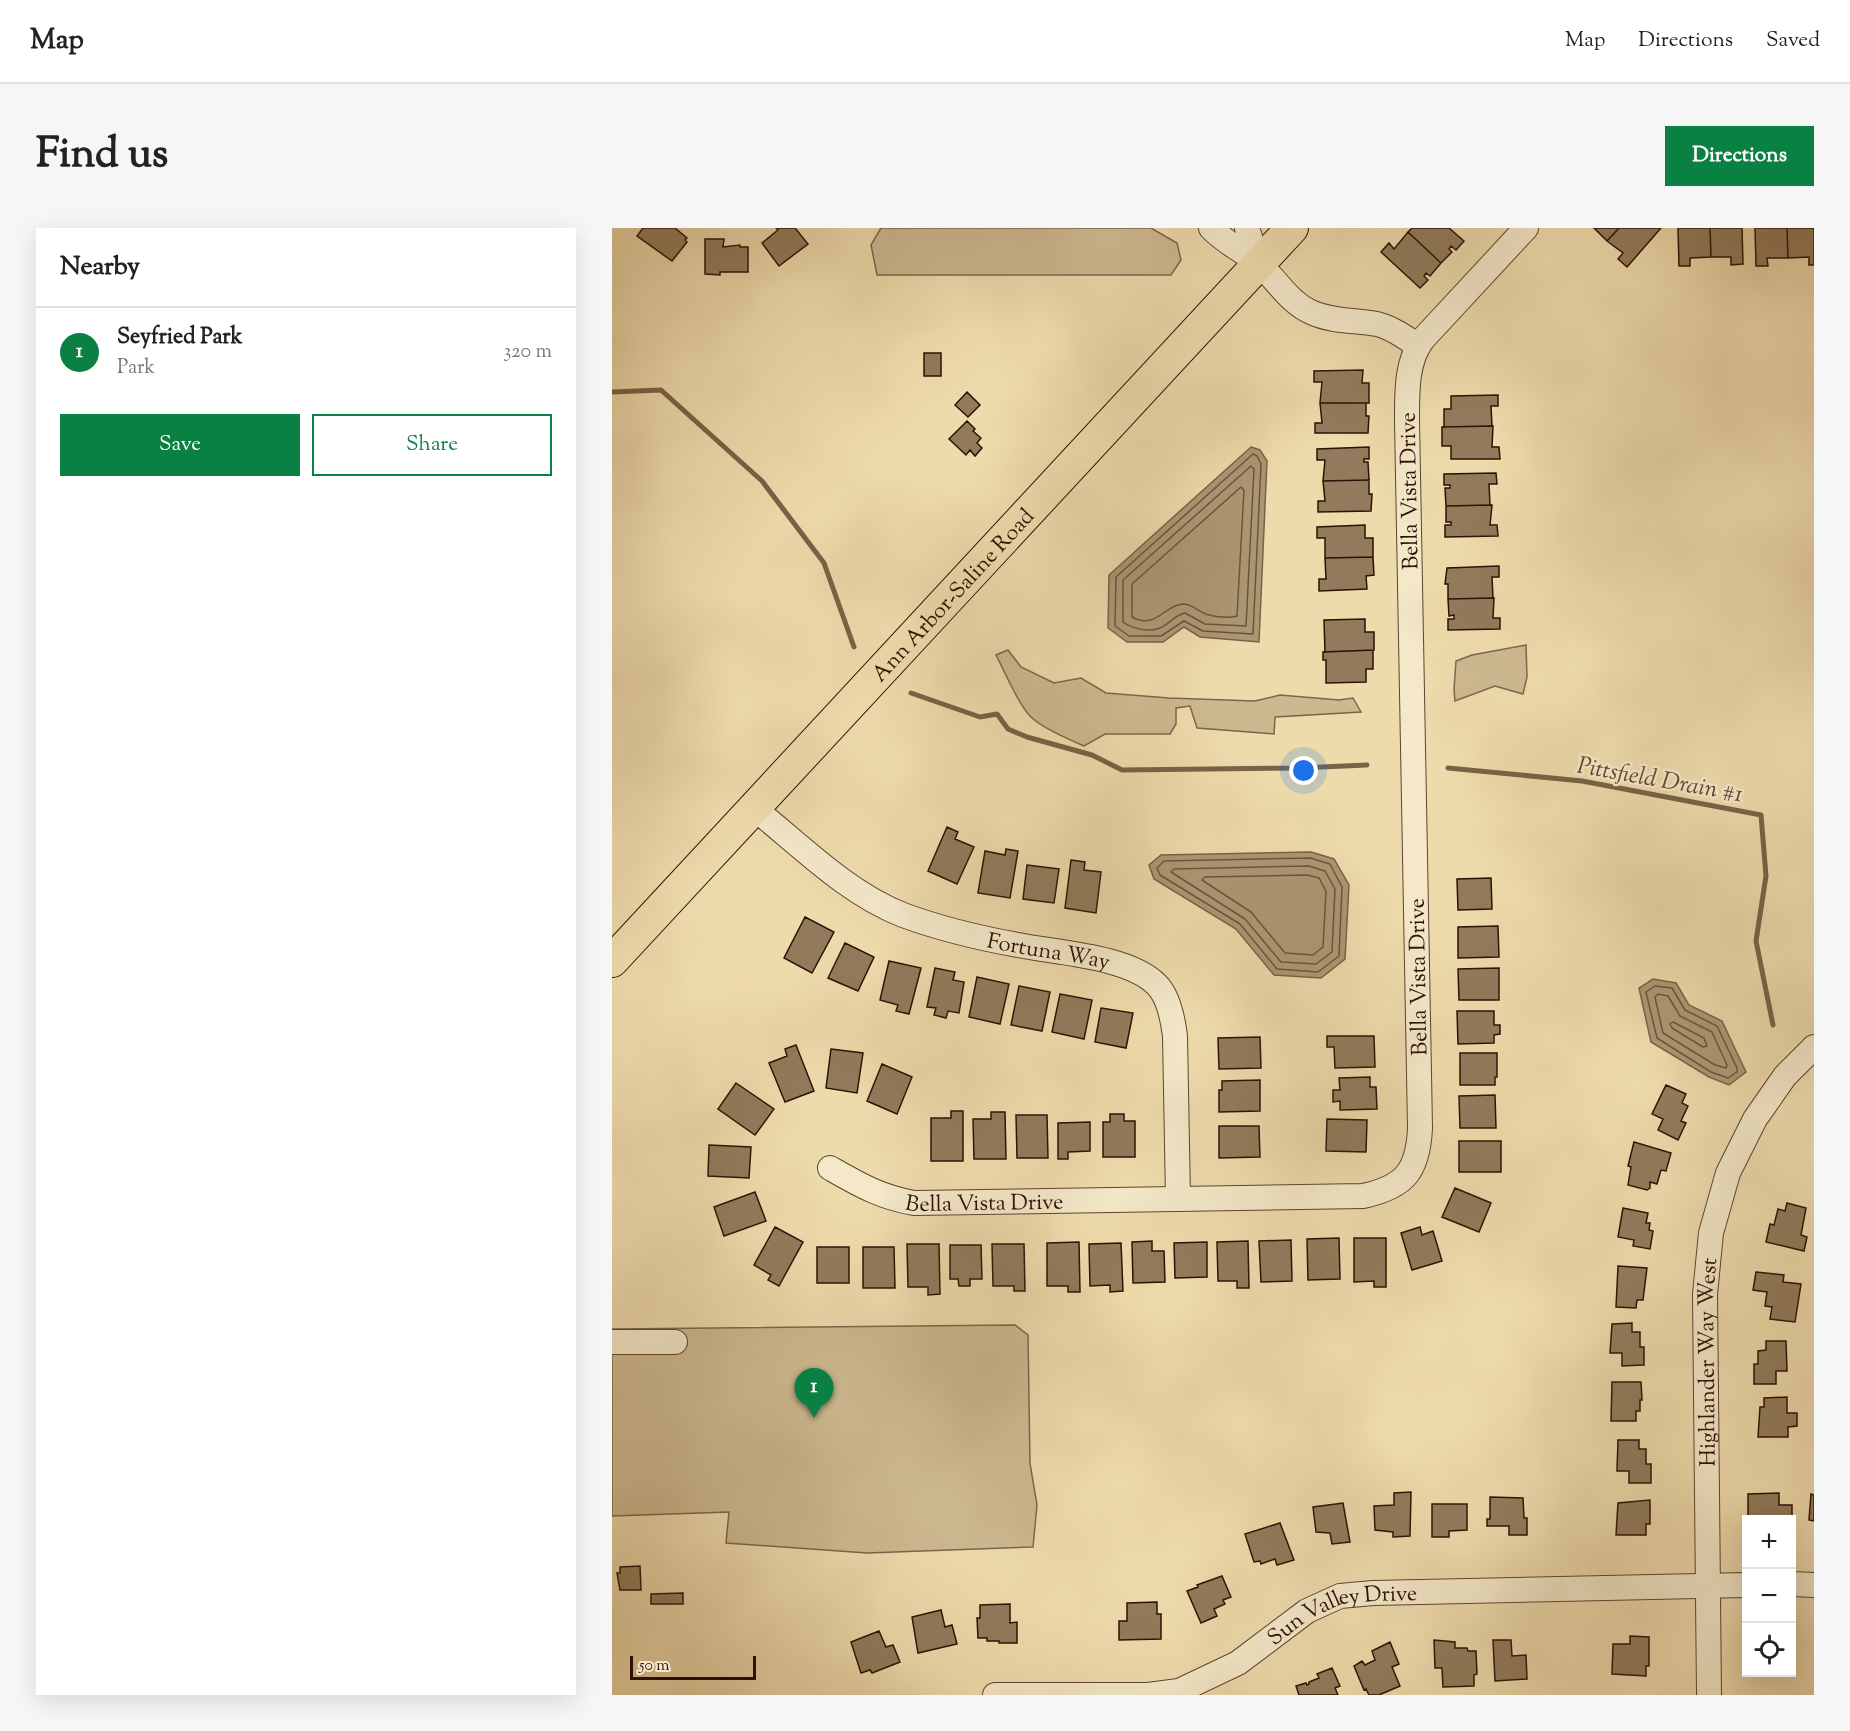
<!DOCTYPE html>
<meta charset="utf-8">
<style>
:root{--surface:#fff;--page:#f6f6f6;--text:#222;--muted:#767676;--line:#e0e0e0;--accent:#0b8043}
body{margin:0;font-family:"Sorts Mill Goudy",serif;background:var(--page);color:var(--text)}
.controls{position:absolute;right:18px;bottom:18px;display:grid;overflow:hidden;border-radius:0px;box-shadow:0 6px 24px #0002}
.controls button{width:54px;height:54px;display:grid;place-items:center;padding:0;border:0;border-bottom:2px solid var(--line);background:var(--surface);color:var(--text);font:30px sans-serif}
.scale{position:absolute;left:18px;bottom:15px;width:126px;box-sizing:border-box;padding-left:6px;border:3px solid #2c1205;border-top:0;font-size:16px;line-height:21px;white-space:nowrap;color:#2c1205;-webkit-text-stroke:4px #f4e8c9;paint-order:stroke}
.you{position:absolute;left:692px;top:543px;width:21px;height:21px;margin:-15px;border:4px solid #fff;border-radius:50%;background:#1a73e8;box-shadow:0 0 0 9px #1a73e833}
.badge{display:grid;place-items:center;width:39px;height:39px;border-radius:50%;background:var(--accent);color:#fff;font-size:20px;font-weight:700}
.pin{position:absolute;translate:-50% -50px;filter:drop-shadow(0 2px 3px #0008)}
.pin::after{content:'';position:absolute;top:32px;width:21px;height:18px;background:inherit;clip-path:polygon(0 0,100% 0,50% 100%)}
.list{margin:0;padding:0;list-style:none}
h2{display:flex;justify-content:space-between;align-items:center;height:78px;margin:0;padding:0 24px;font-size:26px}
h2 small{font-size:20px;font-weight:400;color:var(--muted)}
.list li{display:grid;grid-template-columns:39px 1fr auto;gap:18px;align-items:center;box-sizing:border-box;height:90px;padding:0 24px;border-top:2px solid var(--line)}
.list b{display:block;font-size:22px;white-space:nowrap}
.list p{margin:0;font-size:20px;white-space:nowrap;color:var(--muted)}
.list em{font-size:20px;font-style:normal;color:var(--muted)}
.actions{display:flex;gap:12px;padding:18px 24px}
.actions a{flex:1;padding:14px 0;border:2px solid var(--accent);border-radius:0px;text-align:center;font-size:21px;color:var(--accent)}
.actions .main{background:var(--accent);color:#fff}
.icon{flex:none;width:33px;height:33px;fill:none;stroke:currentColor;stroke-width:2;stroke-linecap:round;stroke-linejoin:round}
.map{position:relative;flex:none;width:1202px;height:1467px;overflow:hidden;border-radius:0px}
header{display:flex;align-items:center;gap:36px;box-sizing:border-box;height:84px;padding:0 30px;background:var(--surface);border-bottom:2px solid var(--line)}
header strong{font-size:28px}
nav{display:flex;gap:33px;margin-inline-start:auto;font-size:21px}
.intro{display:flex;align-items:center;justify-content:space-between;box-sizing:border-box;height:144px;padding:0 36px}
h1{margin:0;font-size:42px}
.button{padding:15px 27px;border-radius:0px;background:var(--accent);color:#fff;font-size:21px;font-weight:700}
main{display:flex;gap:36px;padding:0 36px}
aside{flex:1;background:var(--surface);border-radius:0px;box-shadow:0 6px 24px #0002}
.map>svg:first-child{display:block}
.green{fill:#cdb990;stroke:#7c664a;stroke-width:1.5}
.water{fill:#ac9773;stroke:#796247;stroke-width:1.5}
.lines{fill:none;stroke-linecap:round;stroke-linejoin:round}
.shore{stroke:#6c543c;stroke-width:1.5}
.stream{stroke:#796247;stroke-width:5}
.building{fill:#917b5c;stroke:#2c1205;stroke-width:1.5}
.minor-casing{stroke:#5c442f;stroke-width:26}
.major-casing{stroke:#2c1205;stroke-width:34}
.minor{stroke:#f4e8c9;stroke-width:24}
.major{stroke:#eedbac;stroke-width:32}
.labels{text-anchor:middle;stroke-width:5;stroke-linejoin:round;paint-order:stroke}
.street-label{font-size:22px;fill:#2c1205;stroke:#f4e8c9}
.water-label{font-size:24px;font-style:italic;fill:#5f4731;stroke:#f4e8c9}
</style>
<header>
<strong>Map</strong>
<nav><a>Map</a><a>Directions</a><a>Saved</a></nav>
</header>
<div class="intro"><h1>Find us</h1><a class="button">Directions</a></div>
<main>
<aside>
<h2>Nearby<small></small></h2>
<ul class="list">
<li><span class="badge">1</span><div><b>Seyfried Park</b><p>Park</p></div><em>320 m</em></li>
</ul>
<div class="actions"><a class="main">Save</a><a>Share</a></div>
</aside>
<div class="map">
<svg width="1202" height="1467" viewBox="0 0 1202 1467">
<rect width="100%" height="100%" fill="#eedbac"/>
<filter id="stains"><feTurbulence type="fractalNoise" baseFrequency=".00333" numOctaves="4"/><feColorMatrix values="0 0 0 0 .2 0 0 0 0 .09 0 0 0 0 .02 0 0 0 .5 -.17"/></filter>
<radialGradient id="worn" r=".72"><stop offset=".6" stop-color="#630" stop-opacity="0"/><stop offset="1" stop-color="#630" stop-opacity=".3"/></radialGradient>
<path class="green" d="M 269,0 L 539,0 L 565,15 L 569,32 L 559,47 L 265,47 L 259,17 Z
M 914,417 L 915,449 L 911,466 L 883,458 L 843,473 L 842,461 L 844,433 L 860,427 Z
M 396,422 L 409,439 L 442,455 L 469,450 L 494,465 L 557,470 L 643,473 L 668,467 L 727,472 L 741,470 L 749,484 L 663,489 L 662,506 L 585,500 L 578,478 L 564,480 L 564,496 L 558,506 L 493,506 L 472,518 C 458,512 430,500 419,489 C 405,474 394,446 384,427 Z
M 403,1097 L 416,1107 L 418,1235 L 425,1277 L 421,1319 L 255,1325 L 114,1315 L 117,1284 L 0,1288 L 0,1101 Z"/>
<path class="water" d="M 639,219 L 648,222 L 655,233 L 647,414 L 588,409 L 572,399 L 551,414 L 515,414 L 496,400 L 497,347 Z
M 699,624 L 722,631 L 737,657 L 733,731 L 709,750 L 662,747 L 624,701 L 542,651 L 537,637 L 549,627 Z
M 1041,751 L 1064,755 L 1077,777 L 1110,793 L 1134,844 L 1117,857 L 1097,849 L 1039,814 L 1027,760 Z"/>
<g class="lines">
<path class="shore" d="M 641,226 L 645,228 L 649,236 L 641,406 L 591,403 L 572,393 L 549,408 L 517,408 L 503,398 L 504,349 Z
M 639,238 L 642,241 L 634,398 L 593,396 L 573,385 C 562,387 558,396 548,400 C 537,405 519,400 511,394 L 511,352 Z
M 629,259 L 632,262 L 625,388 C 617,390 605,389 597,387 C 587,385 582,376 571,376 C 552,377 544,402 520,389 L 520,356 Z
M 698,630 L 718,636 L 730,659 L 727,728 L 706,744 L 665,741 L 628,696 L 548,647 L 545,640 L 552,633 Z
M 697,638 L 713,643 L 723,661 L 720,724 L 704,736 L 669,734 L 633,691 L 559,644 L 562,641 Z
M 695,647 L 707,650 L 714,663 L 711,719 L 701,727 L 673,725 L 639,684 L 590,652 L 593,649 Z
M 1043,758 L 1060,760 L 1073,782 L 1105,798 L 1125,840 L 1125,844 L 1116,850 L 1099,844 L 1045,810 L 1034,764 Z
M 1046,766 L 1056,768 L 1068,788 L 1100,804 L 1115,837 L 1114,840 L 1103,837 L 1051,805 L 1043,769 Z
M 1061,794 L 1092,810 L 1095,818 L 1091,819 L 1060,800 L 1058,796 Z"/>
<path class="stream" d="M 0,164 L 49,162 L 150,253 L 212,335 L 242,419
M 299,465 L 368,489 L 385,486 L 396,501 L 415,509 L 480,527 L 510,542 L 687,540 L 755,537
M 836,540 L 970,553 L 1149,587 L 1154,648 L 1144,713 L 1161,797"/>
</g>
<path class="building" d="M 31,0 L 63,0 L 75,10 L 73,12 L 75,14 L 60,33 L 25,8 Z
M 164,0 L 183,0 L 196,16 L 167,38 L 150,15 L 166,2 Z
M 800,0 L 837,0 L 852,13 L 844,22 L 839,18 L 837,21 L 840,24 L 829,35 L 796,4 Z
M 982,0 L 1007,0 L 995,13 Z
M 1007,0 L 1049,0 L 1015,39 L 1006,31 L 1011,25 L 995,13 Z
M 1066,0 L 1098,0 L 1099,29 L 1078,30 L 1078,38 L 1067,38 Z
M 1098,0 L 1130,0 L 1131,36 L 1119,37 L 1119,29 L 1099,29 Z
M 1143,0 L 1175,0 L 1176,30 L 1155,30 L 1156,38 L 1144,38 Z
M 1175,0 L 1202,0 L 1202,37 L 1197,37 L 1197,29 L 1176,30 Z
M 796,4 L 829,35 L 818,48 L 814,45 L 812,48 L 816,52 L 808,60 L 769,24 L 777,15 L 782,21 Z
M 93,11 L 112,11 L 111,19 L 128,17 L 128,19 L 136,19 L 136,44 L 108,44 L 108,47 L 93,46 Z
M 312,125 L 329,125 L 329,148 L 312,148 Z
M 751,142 L 750,155 L 757,155 L 757,175 L 708,175 L 710,154 L 702,154 L 702,143 Z
M 355,164 L 368,177 L 356,189 L 343,177 Z
M 886,167 L 886,178 L 879,178 L 880,198 L 832,199 L 832,181 L 839,181 L 839,168 Z
M 708,175 L 754,175 L 754,188 L 757,188 L 756,205 L 703,205 L 703,195 L 710,195 Z
M 355,193 L 363,201 L 361,203 L 369,210 L 365,215 L 370,220 L 363,228 L 358,222 L 354,227 L 337,211 Z
M 881,198 L 880,219 L 887,219 L 888,231 L 839,231 L 839,218 L 830,218 L 830,199 Z
M 757,219 L 757,231 L 752,231 L 752,234 L 756,234 L 757,252 L 711,253 L 713,232 L 705,232 L 705,221 Z
M 884,245 L 885,256 L 877,256 L 878,277 L 834,278 L 833,260 L 838,260 L 838,257 L 832,257 L 832,246 Z
M 757,252 L 757,266 L 760,266 L 759,283 L 706,284 L 706,273 L 713,273 L 711,253 Z
M 880,277 L 878,297 L 885,297 L 886,308 L 833,309 L 833,297 L 839,297 L 839,294 L 834,294 L 834,278 Z
M 753,297 L 753,310 L 761,310 L 761,329 L 713,330 L 713,310 L 705,310 L 705,299 Z
M 761,329 L 762,347 L 754,348 L 755,361 L 707,363 L 707,351 L 714,351 L 713,330 Z
M 887,338 L 887,349 L 880,349 L 881,370 L 836,371 L 836,356 L 833,356 L 835,340 Z
M 882,370 L 881,390 L 888,390 L 888,401 L 836,402 L 836,391 L 842,391 L 842,387 L 837,388 L 836,371 Z
M 753,391 L 753,404 L 762,404 L 762,422 L 713,424 L 712,392 Z
M 761,422 L 761,441 L 754,441 L 754,454 L 714,455 L 714,432 L 711,432 L 711,424 Z
M 335,599 L 346,604 L 343,611 L 362,619 L 345,656 L 316,643 Z
M 394,621 L 406,623 L 398,670 L 366,665 L 373,623 L 393,627 Z
M 459,632 L 473,634 L 472,642 L 489,644 L 484,685 L 453,680 Z
M 415,637 L 447,641 L 442,675 L 411,671 Z
M 879,650 L 880,681 L 846,682 L 845,651 Z
M 193,689 L 222,704 L 200,745 L 172,730 Z
M 886,698 L 887,729 L 846,730 L 846,699 Z
M 233,715 L 262,729 L 246,763 L 216,750 Z
M 277,733 L 309,740 L 297,786 L 284,783 L 286,777 L 268,772 Z
M 323,740 L 343,744 L 341,752 L 352,754 L 347,785 L 336,783 L 334,790 L 322,787 L 324,780 L 315,779 Z
M 887,740 L 887,772 L 847,772 L 846,741 Z
M 365,749 L 397,756 L 388,796 L 357,789 Z
M 407,758 L 438,764 L 430,803 L 399,797 Z
M 448,766 L 480,772 L 472,811 L 440,804 Z
M 489,780 L 521,785 L 514,820 L 483,814 Z
M 845,783 L 882,783 L 882,797 L 888,797 L 888,806 L 882,807 L 882,815 L 846,816 Z
M 715,808 L 762,808 L 763,839 L 723,840 L 722,819 L 715,819 Z
M 648,809 L 649,840 L 607,841 L 606,810 Z
M 184,817 L 202,863 L 173,874 L 157,835 L 175,828 L 173,821 Z
M 219,821 L 251,825 L 245,865 L 214,860 Z
M 848,825 L 885,825 L 885,849 L 883,849 L 883,857 L 848,857 Z
M 270,836 L 300,849 L 285,886 L 255,873 Z
M 758,849 L 758,859 L 764,859 L 765,881 L 728,882 L 728,873 L 721,874 L 721,862 L 728,862 L 727,850 Z
M 648,852 L 648,883 L 607,884 L 607,862 L 610,862 L 610,853 Z
M 124,855 L 162,881 L 143,907 L 106,881 Z
M 1054,857 L 1074,866 L 1070,875 L 1076,878 L 1069,893 L 1074,895 L 1066,912 L 1046,902 L 1051,891 L 1040,886 Z
M 883,867 L 884,900 L 848,900 L 847,868 Z
M 339,883 L 351,883 L 351,933 L 319,933 L 319,890 L 339,890 Z
M 379,884 L 393,884 L 394,931 L 362,931 L 361,891 L 379,891 Z
M 498,886 L 512,886 L 512,893 L 523,893 L 523,929 L 491,929 L 491,894 L 498,894 Z
M 404,887 L 435,887 L 436,930 L 405,930 Z
M 715,891 L 755,892 L 754,924 L 714,923 Z
M 478,894 L 478,923 L 456,924 L 456,931 L 446,931 L 446,895 Z
M 607,898 L 647,898 L 648,929 L 607,930 Z
M 847,913 L 889,913 L 889,944 L 847,944 Z
M 1022,914 L 1059,925 L 1054,943 L 1049,942 L 1045,956 L 1038,954 L 1038,960 L 1035,962 L 1016,957 L 1019,939 L 1016,938 Z
M 97,917 L 139,919 L 137,950 L 96,948 Z
M 843,960 L 879,975 L 867,1004 L 830,989 Z
M 143,964 L 154,993 L 112,1008 L 102,979 Z
M 1175,975 L 1194,980 L 1189,1007 L 1195,1009 L 1192,1023 L 1154,1014 L 1158,996 L 1162,997 L 1166,981 L 1173,983 Z
M 1011,980 L 1036,985 L 1034,995 L 1038,995 L 1037,1002 L 1041,1003 L 1038,1021 L 1021,1018 L 1022,1012 L 1006,1009 Z
M 163,999 L 191,1014 L 167,1058 L 156,1052 L 159,1047 L 142,1037 Z
M 808,999 L 810,1007 L 821,1003 L 830,1033 L 800,1042 L 789,1005 Z
M 727,1010 L 728,1051 L 696,1052 L 695,1011 Z
M 742,1010 L 774,1010 L 774,1059 L 762,1059 L 762,1053 L 742,1054 Z
M 679,1012 L 680,1053 L 649,1054 L 647,1013 Z
M 540,1013 L 540,1023 L 552,1023 L 553,1054 L 521,1055 L 520,1014 Z
M 636,1013 L 637,1060 L 625,1060 L 625,1053 L 606,1053 L 605,1014 Z
M 467,1014 L 468,1064 L 456,1064 L 456,1058 L 435,1058 L 435,1015 Z
M 595,1014 L 595,1049 L 563,1050 L 562,1015 Z
M 509,1015 L 511,1063 L 498,1064 L 498,1057 L 478,1058 L 477,1016 Z
M 295,1016 L 327,1016 L 328,1066 L 316,1067 L 316,1059 L 296,1059 Z
M 380,1016 L 412,1016 L 413,1063 L 402,1063 L 402,1058 L 381,1058 Z
M 338,1017 L 369,1017 L 370,1051 L 358,1051 L 358,1058 L 347,1058 L 346,1051 L 338,1051 Z
M 205,1019 L 237,1019 L 237,1055 L 205,1055 Z
M 251,1019 L 282,1019 L 283,1060 L 251,1060 Z
M 1006,1038 L 1035,1040 L 1031,1072 L 1025,1072 L 1024,1080 L 1004,1079 Z
M 1144,1044 L 1172,1047 L 1171,1054 L 1189,1056 L 1183,1094 L 1158,1091 L 1160,1079 L 1153,1078 L 1155,1064 L 1141,1062 Z
M 1020,1095 L 1020,1104 L 1028,1104 L 1028,1119 L 1032,1119 L 1032,1137 L 1010,1138 L 1010,1125 L 998,1125 L 1000,1096 Z
M 1154,1113 L 1174,1113 L 1175,1143 L 1164,1143 L 1164,1156 L 1142,1156 L 1142,1136 L 1146,1136 L 1146,1123 L 1154,1122 Z
M 1000,1154 L 1029,1154 L 1030,1172 L 1028,1172 L 1028,1183 L 1024,1183 L 1024,1193 L 999,1193 Z
M 1175,1169 L 1175,1185 L 1185,1185 L 1185,1198 L 1176,1199 L 1176,1209 L 1146,1209 L 1148,1179 L 1152,1179 L 1152,1170 Z
M 1006,1212 L 1027,1212 L 1027,1221 L 1034,1221 L 1034,1236 L 1039,1236 L 1039,1255 L 1017,1255 L 1017,1243 L 1005,1243 Z
M 799,1264 L 798,1308 L 781,1309 L 781,1304 L 763,1302 L 762,1278 L 782,1277 L 782,1265 Z
M 1167,1265 L 1167,1277 L 1180,1277 L 1180,1299 L 1180,1292 L 1146,1292 L 1145,1288 L 1136,1288 L 1136,1266 Z
M 1199,1266 L 1202,1267 L 1202,1293 L 1197,1292 Z
M 878,1269 L 911,1270 L 912,1290 L 915,1290 L 915,1307 L 897,1307 L 897,1298 L 875,1298 L 875,1291 L 878,1291 Z
M 1038,1272 L 1038,1296 L 1034,1296 L 1034,1307 L 1004,1307 L 1006,1275 Z
M 731,1275 L 738,1314 L 720,1316 L 718,1305 L 704,1304 L 701,1279 Z
M 820,1276 L 855,1276 L 855,1302 L 837,1303 L 837,1309 L 820,1309 Z
M 668,1295 L 682,1332 L 665,1337 L 663,1331 L 649,1336 L 648,1333 L 642,1334 L 633,1306 Z
M 28,1338 L 29,1362 L 8,1362 L 5,1345 L 8,1345 L 8,1339 Z
M 610,1348 L 619,1369 L 611,1372 L 613,1376 L 602,1381 L 605,1388 L 589,1395 L 575,1363 L 586,1359 L 585,1357 Z
M 71,1365 L 71,1376 L 39,1376 L 39,1366 Z
M 545,1374 L 545,1386 L 549,1386 L 549,1411 L 507,1412 L 507,1393 L 515,1393 L 515,1375 Z
M 398,1376 L 398,1395 L 405,1394 L 405,1415 L 387,1415 L 387,1413 L 375,1413 L 375,1410 L 366,1410 L 365,1390 L 368,1390 L 368,1377 Z
M 329,1382 L 333,1399 L 340,1397 L 345,1416 L 306,1425 L 300,1389 Z
M 267,1403 L 274,1419 L 281,1417 L 288,1434 L 260,1445 L 258,1442 L 249,1445 L 239,1414 Z
M 1018,1408 L 1037,1409 L 1037,1438 L 1034,1438 L 1034,1448 L 1000,1446 L 1001,1416 L 1018,1416 Z
M 822,1412 L 843,1414 L 843,1420 L 855,1420 L 856,1423 L 864,1423 L 865,1446 L 862,1447 L 862,1458 L 831,1459 L 830,1440 L 823,1440 Z
M 881,1412 L 899,1412 L 900,1428 L 914,1427 L 915,1451 L 883,1453 Z
M 778,1414 L 787,1436 L 780,1439 L 788,1458 L 767,1467 L 757,1467 L 754,1461 L 752,1462 L 742,1438 L 750,1433 L 753,1437 L 763,1432 L 760,1423 Z
M 720,1440 L 728,1458 L 723,1460 L 726,1467 L 687,1467 L 684,1458 L 694,1455 L 695,1457 L 697,1456 L 697,1454 L 707,1450 L 705,1446 Z"/>
<g class="lines">
<g class="minor-casing">
<g id="minor">
<path d="M 599,0 C 613,15 632,23 647,36 C 666,53 677,75 701,85 C 722,94 744,92 765,96 C 780,100 793,109 806,118"/>
<path d="M 635,0 L 647,36"/>
<path id="s1" d="M 143,581 C 189,618 235,665 291,687 C 329,701 367,710 406,717 C 445,725 517,728 545,757 C 557,769 561,792 563,808 L 566,971"/>
<path id="s2" d="M 218,940 C 248,957 268,969 302,975 L 751,968 C 793,959 806,943 808,900 L 795,193 C 795,165 794,133 811,111 L 914,0"/>
<path d="M 0,1114 L 63,1114"/>
<path d="M 1180,1356 L 1202,1357"/>
<path id="s3" d="M 383,1467 L 536,1467 L 567,1463 L 626,1435 L 695,1383 L 728,1368 L 761,1365 L 1134,1357"/>
<path id="s4" d="M 1097,1467 L 1093,1066 L 1099,1005 L 1116,945 L 1143,891 L 1173,848 L 1202,819"/>
</g>
</g>
<g class="major-casing">
<g id="major">
<path id="s5" d="M 0,733 L 680,0"/>
</g>
</g>
<use href="#minor" class="minor"/>
<use href="#major" class="major"/>
</g>
<g class="labels">
<g class="street-label">
<text transform="translate(796 263) rotate(-91)" y="8">Bella Vista Drive</text>
<text dy="8" stroke="none"><textPath href="#s5" startOffset="500">Ann Arbor-Saline Road</textPath></text>
<text dy="8" stroke="none"><textPath href="#s1" startOffset="333">Fortuna Way</textPath></text>
<text transform="translate(805 749) rotate(-91)" y="8">Bella Vista Drive</text>
<text dy="8" stroke="none"><textPath href="#s2" startOffset="162">Bella Vista Drive</textPath></text>
<text dy="8" stroke="none"><textPath href="#s4" startOffset="333">Highlander Way West</textPath></text>
<text dy="8" stroke="none"><textPath href="#s3" startOffset="369">Sun Valley Drive</textPath></text>
</g>
<g class="water-label">
<text transform="translate(1048 551) rotate(10)" y="8">Pittsfield Drain #1</text>
</g>
</g>
<rect width="100%" height="100%" filter="url(#stains)"/>
<rect width="100%" height="100%" fill="url(#worn)"/>
</svg>
<div class="controls">
<button>+</button>
<button>−</button>
<button><svg class="icon" aria-label="locate" viewBox="0 0 24 24"><circle cx="12" cy="12" r="6"/><path d="M12 2v4M12 18v4M2 12h4M18 12h4"/></svg></button>
</div>
<div class="scale">50 m</div>
<div class="you"></div>
<div class="pin badge" style="left:202px;top:1190px">1</div>
</div>
</main>
